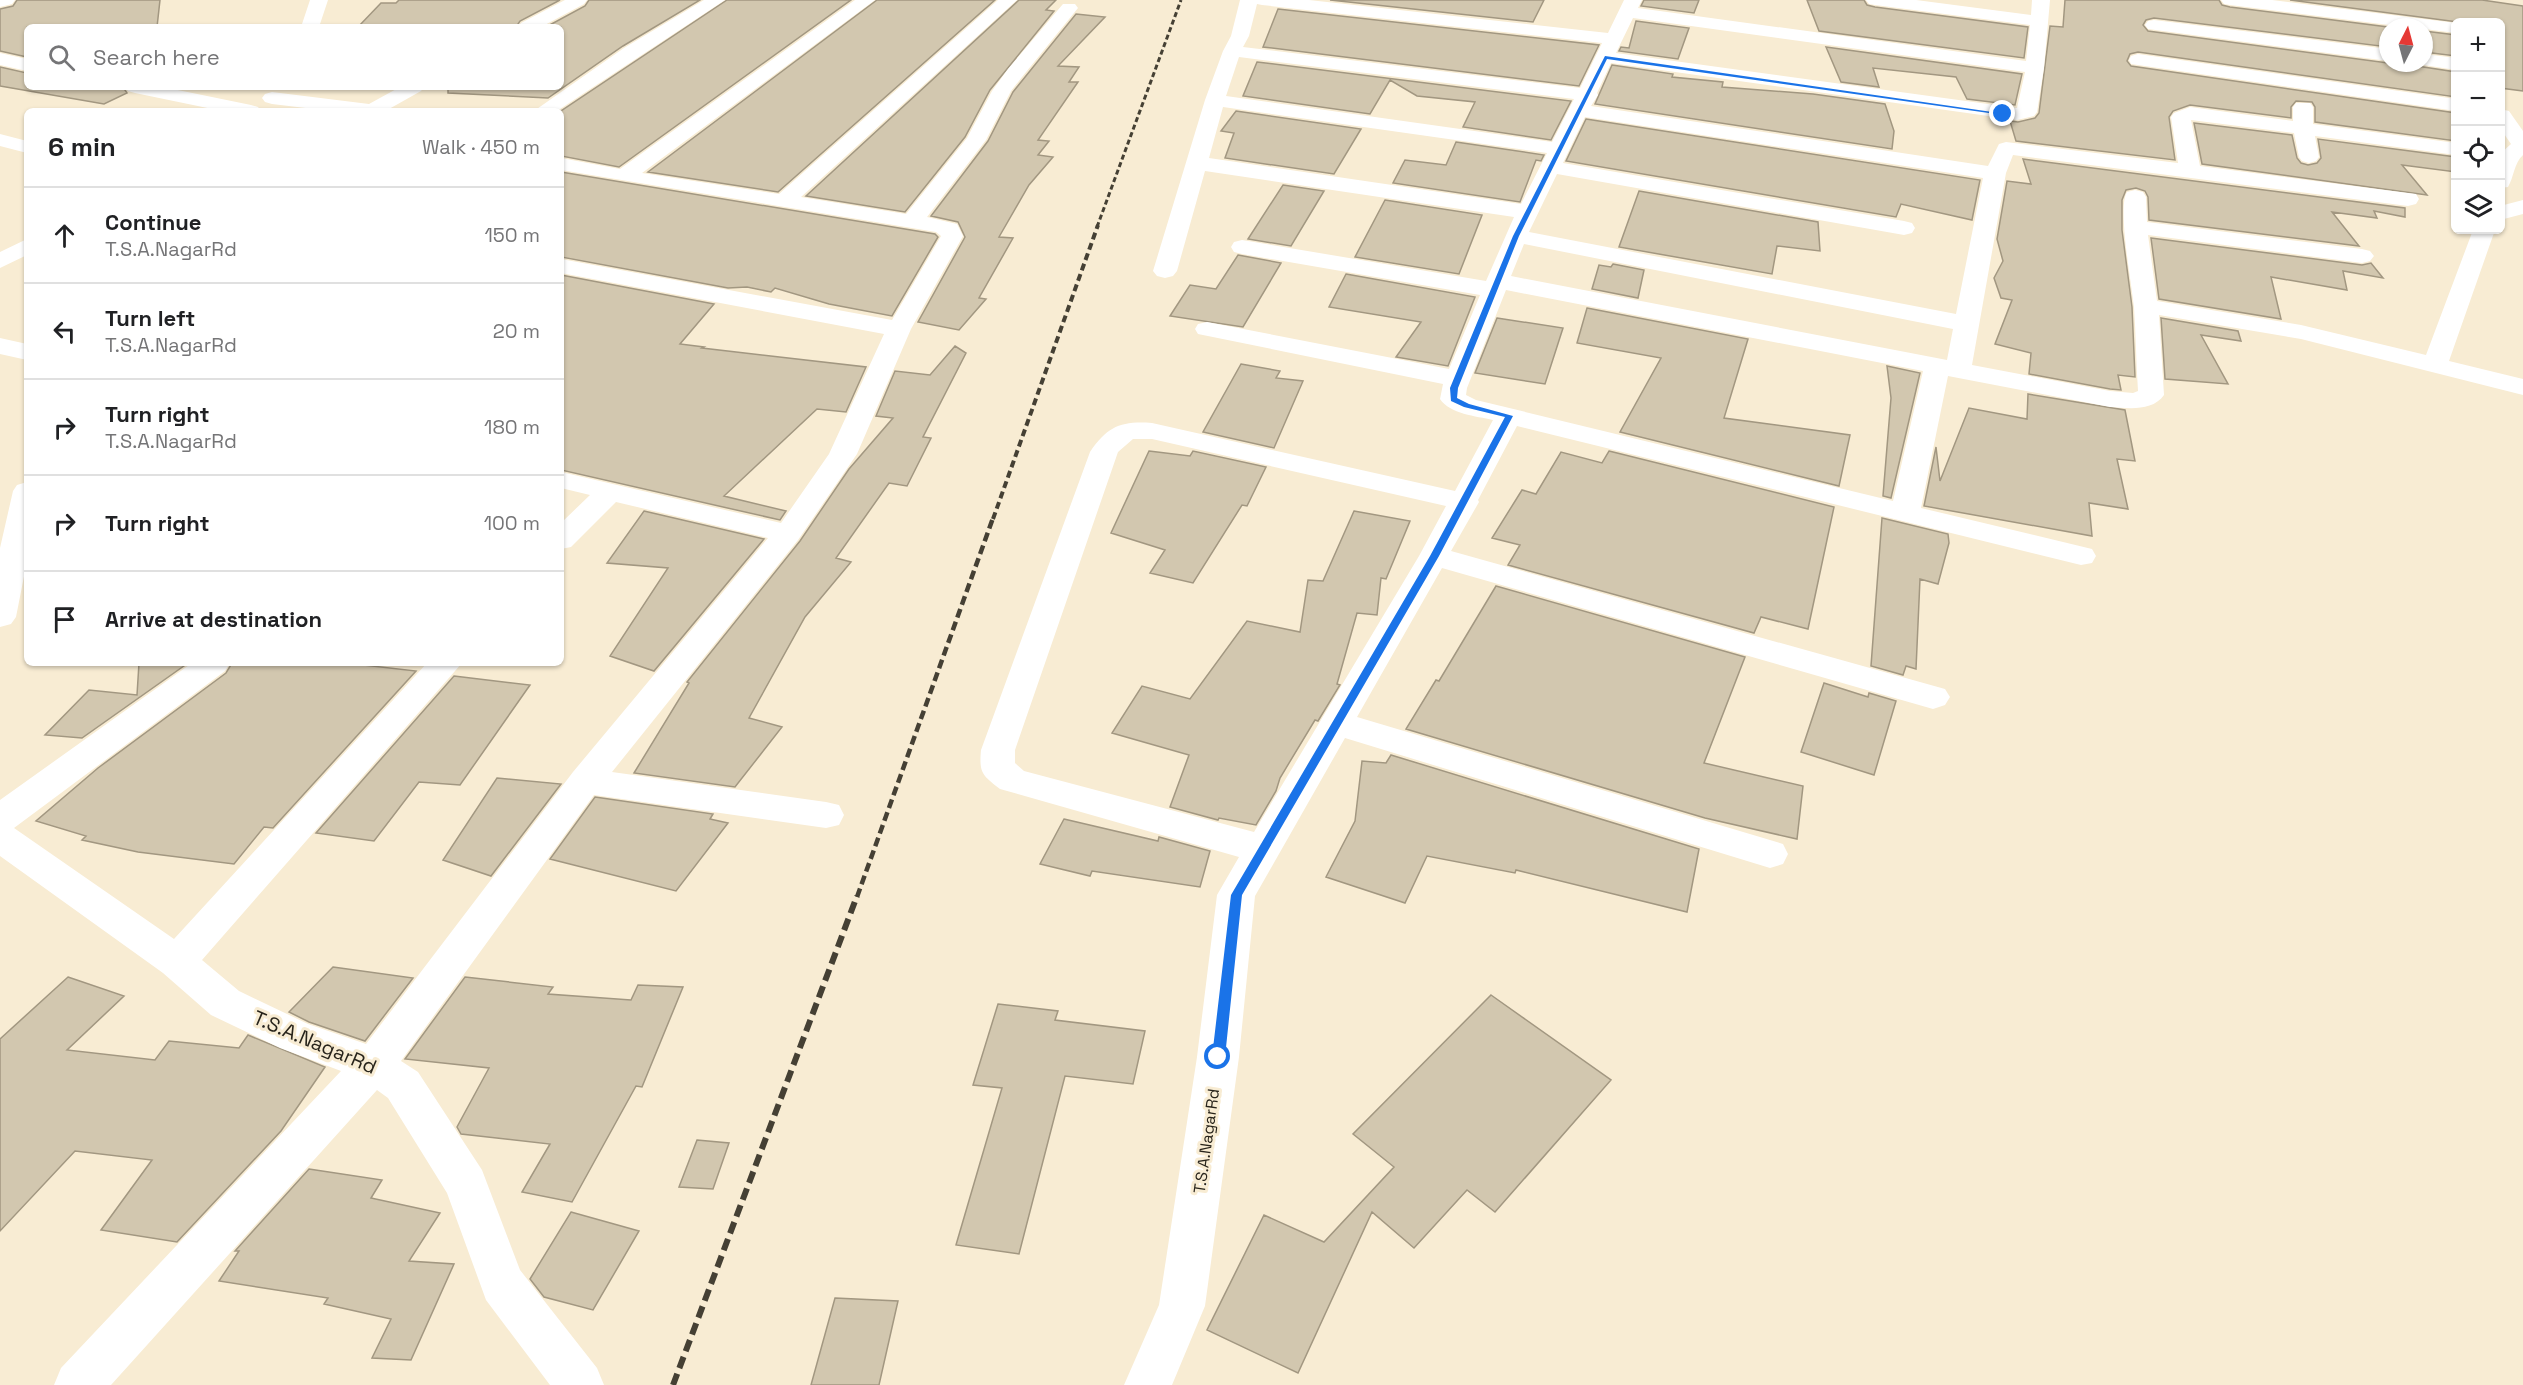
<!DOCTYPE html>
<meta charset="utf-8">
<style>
:root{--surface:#fff;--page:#f2f2f2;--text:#202124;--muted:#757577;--line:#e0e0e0}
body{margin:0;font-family:"Space Grotesk",sans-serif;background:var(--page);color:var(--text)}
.controls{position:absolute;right:18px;top:18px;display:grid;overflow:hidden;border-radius:9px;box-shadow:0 2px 4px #0004}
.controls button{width:54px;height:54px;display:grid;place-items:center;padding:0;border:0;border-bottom:2px solid var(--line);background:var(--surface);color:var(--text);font:30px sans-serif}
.compass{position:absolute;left:2379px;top:18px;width:54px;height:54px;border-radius:50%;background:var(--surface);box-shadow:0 2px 4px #0004;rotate:6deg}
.stop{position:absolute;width:18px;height:18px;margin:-14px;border:4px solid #1a73e8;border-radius:50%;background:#fff}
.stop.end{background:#1a73e8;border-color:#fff;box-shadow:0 2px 6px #0008}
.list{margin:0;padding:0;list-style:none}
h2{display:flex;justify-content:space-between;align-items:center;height:78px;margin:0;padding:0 24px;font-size:26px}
h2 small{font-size:20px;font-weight:400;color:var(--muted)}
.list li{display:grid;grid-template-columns:39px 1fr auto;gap:18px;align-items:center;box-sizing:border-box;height:96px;padding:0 24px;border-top:2px solid var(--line)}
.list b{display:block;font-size:22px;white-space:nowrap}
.list p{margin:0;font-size:20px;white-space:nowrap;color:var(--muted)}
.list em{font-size:20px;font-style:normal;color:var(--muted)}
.icon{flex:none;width:33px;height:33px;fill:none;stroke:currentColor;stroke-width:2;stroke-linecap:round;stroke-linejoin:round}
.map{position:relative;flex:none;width:2523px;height:1385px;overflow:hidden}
.search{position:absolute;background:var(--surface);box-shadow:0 2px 4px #0004;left:24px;top:24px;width:540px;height:66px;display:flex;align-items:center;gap:15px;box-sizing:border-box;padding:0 21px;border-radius:9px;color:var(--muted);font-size:22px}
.panel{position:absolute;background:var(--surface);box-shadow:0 2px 4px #0004;left:24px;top:108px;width:540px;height:558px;border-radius:9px}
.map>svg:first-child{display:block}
.building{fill:#d2c7af;stroke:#a29781;stroke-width:1.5}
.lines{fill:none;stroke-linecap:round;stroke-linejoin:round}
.street{fill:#fff;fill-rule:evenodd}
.rail-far3{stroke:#454034;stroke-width:3;stroke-dasharray:5 3;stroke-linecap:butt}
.rail-far2{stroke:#454034;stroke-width:4;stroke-dasharray:7 4;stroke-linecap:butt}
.rail-far1{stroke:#454034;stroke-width:4.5;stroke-dasharray:9 4.5;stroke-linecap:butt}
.rail{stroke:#454034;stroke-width:6;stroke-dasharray:12 6;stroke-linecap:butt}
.route{fill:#1a73e8}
.labels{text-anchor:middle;stroke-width:6;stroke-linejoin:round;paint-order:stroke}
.street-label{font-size:16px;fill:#28241b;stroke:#f8ecd3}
.near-street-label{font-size:20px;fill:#28241b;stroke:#f8ecd3}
</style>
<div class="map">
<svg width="2523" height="1385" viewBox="0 0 2523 1385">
<rect width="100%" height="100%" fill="#f8ecd3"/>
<path class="building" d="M 17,0 L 160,0 L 157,27 L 27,27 L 27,57 L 0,51 L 0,9 L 13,6 Z
M 399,0 L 560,0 L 520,21 L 516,27 L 358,27 L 381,3 L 396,3 Z
M 589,0 L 700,0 L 623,46 L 548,98 L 448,93 L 448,87 L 561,87 L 561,27 L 546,27 L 585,6 Z
M 727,0 L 851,0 L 619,167 L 561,156 L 561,111 Z
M 877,0 L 995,0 L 778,192 L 648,172 Z
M 1019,0 L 1056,0 L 1046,10 L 1054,11 L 990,90 L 965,137 L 905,212 L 806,196 Z
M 1330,0 L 1544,0 L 1533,22 Z
M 1644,0 L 1699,0 L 1694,13 L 1641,6 Z
M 1807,0 L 1864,0 L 1867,5 L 1875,7 L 2028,27 L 2024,58 L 1819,31 Z
M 2065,0 L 2219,0 L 2222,5 L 2230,7 L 2388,27 L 2388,47 L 2154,18 L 2146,20 L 2143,25 L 2148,31 L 2388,63 L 2415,63 L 2417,66 L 2456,72 L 2456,97 L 2138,52 L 2130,54 L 2127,61 L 2131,66 L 2456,113 L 2456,141 L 2315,122 L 2315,107 L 2312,102 L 2296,101 L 2291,107 L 2291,118 L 2190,105 L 2173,111 L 2169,117 L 2175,160 L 2016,141 L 2010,121 L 2018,122 L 2035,118 L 2039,113 L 2050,26 L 2063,27 Z
M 2290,0 L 2482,0 L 2523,6 L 2523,91 L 2500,88 L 2500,22 L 2458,22 Z
M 1278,9 L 1599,45 L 1579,86 L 1263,47 Z
M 1076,14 L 1105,17 L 1058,66 L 1079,67 L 1069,82 L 1078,82 L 1038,140 L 1049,141 L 1038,155 L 1053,157 L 1029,185 L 999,237 L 1013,238 L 979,298 L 986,299 L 959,330 L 918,322 L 965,237 L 958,222 L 931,216 L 988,141 L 1013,92 Z
M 1636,21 L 1689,28 L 1678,59 L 1619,51 L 1621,47 L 1629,48 Z
M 2424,31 L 2456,35 L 2456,56 L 2424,52 Z
M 1826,47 L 2022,74 L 2015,105 L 1967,99 L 1956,77 L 1873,68 L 1879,87 L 1841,82 Z
M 1257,62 L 1571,101 L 1551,140 L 1463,127 L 1475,102 L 1417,96 L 1390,80 L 1370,114 L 1243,96 Z
M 1612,65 L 1673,74 L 1672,77 L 1723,82 L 1722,87 L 1813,94 L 1885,104 L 1894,131 L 1892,149 L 1595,104 Z
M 0,67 L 27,73 L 27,87 L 123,87 L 127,93 L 104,104 L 0,86 Z
M 1236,111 L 1361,129 L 1334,174 L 1225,158 L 1234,133 L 1221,131 Z
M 1586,119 L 1980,180 L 1972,220 L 1901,204 L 1896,217 L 1566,161 Z
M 2194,123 L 2292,135 L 2297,158 L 2301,163 L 2308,165 L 2317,163 L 2321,158 L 2318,139 L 2456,157 L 2456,172 L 2402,165 L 2427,195 L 2202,164 Z
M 1456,142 L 1544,155 L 1541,161 L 1536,160 L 1520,202 L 1393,183 L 1405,160 L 1446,165 Z
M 2023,159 L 2405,208 L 2405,217 L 2374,211 L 2377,218 L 2332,212 L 2359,246 L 2149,220 L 2148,197 L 2145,191 L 2136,188 L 2126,190 L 2122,200 L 2122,230 L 2132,307 L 2135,377 L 2118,375 L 2121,390 L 2110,389 L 2029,374 L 2031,353 L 1995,344 L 2012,300 L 2001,298 L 1994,278 L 2003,261 L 1997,239 L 2007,181 L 2031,184 Z
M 561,172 L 935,234 L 938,237 L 892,316 L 829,304 L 775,288 L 771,292 L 747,287 L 728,288 L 561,257 Z
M 1283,185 L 1324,191 L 1291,246 L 1248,239 Z
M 1639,191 L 1818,222 L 1820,251 L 1777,246 L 1772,274 L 1619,247 Z
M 1385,200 L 1482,215 L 1459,274 L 1355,257 Z
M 2151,238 L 2362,265 L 2371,263 L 2383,278 L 2343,271 L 2347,290 L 2271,277 L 2281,319 L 2159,299 Z
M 1238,255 L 1281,263 L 1243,327 L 1170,316 L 1190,285 L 1216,289 Z
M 1613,264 L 1644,270 L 1638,298 L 1592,289 L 1599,265 L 1611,267 Z
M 1346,274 L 1475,297 L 1448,366 L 1396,357 L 1421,322 L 1329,307 Z
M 561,275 L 714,304 L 680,344 L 704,347 L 702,348 L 866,367 L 846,412 L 817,409 L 724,496 L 786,511 L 780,520 L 561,470 Z
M 1587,308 L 1748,339 L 1724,418 L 1850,435 L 1839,486 L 1620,432 L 1661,358 L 1577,343 Z
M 1497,318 L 1563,328 L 1545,384 L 1475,373 Z
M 2161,318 L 2238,331 L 2241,341 L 2201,335 L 2228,384 L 2165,379 Z
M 955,346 L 966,353 L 923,437 L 931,438 L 907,486 L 889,483 L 836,558 L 851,562 L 805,617 L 749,718 L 782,727 L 735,787 L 634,773 L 689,683 L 687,682 L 800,541 L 849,469 L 893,418 L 876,416 L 895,371 L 930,375 Z
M 1241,364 L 1280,371 L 1276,378 L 1303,381 L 1274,448 L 1203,432 Z
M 1887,366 L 1920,373 L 1891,498 L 1883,496 L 1891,398 Z
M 2028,394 L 2125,410 L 2135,461 L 2117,459 L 2128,509 L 2089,503 L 2092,536 L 1924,506 L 1936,447 L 1940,481 L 1969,408 L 2027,419 Z
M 1149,451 L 1190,456 L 1193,451 L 1266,467 L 1247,506 L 1242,505 L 1193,583 L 1150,573 L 1165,550 L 1111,533 Z
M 1609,451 L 1834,507 L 1808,629 L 1761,617 L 1754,633 L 1508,565 L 1520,545 L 1492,538 L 1522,490 L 1536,494 L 1561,452 L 1602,463 Z
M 644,511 L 764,539 L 654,671 L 610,656 L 668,568 L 607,563 Z
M 1354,511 L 1410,521 L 1386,579 L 1381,578 L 1377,615 L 1357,613 L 1337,684 L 1340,685 L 1318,721 L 1315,720 L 1280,778 L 1276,791 L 1256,825 L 1219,818 L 1218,820 L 1170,807 L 1189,755 L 1112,733 L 1142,686 L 1190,699 L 1247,621 L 1300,632 L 1308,580 L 1323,581 Z
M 1882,518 L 1948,534 L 1949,543 L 1938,584 L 1920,579 L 1916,669 L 1906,666 L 1903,675 L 1871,666 Z
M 1496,586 L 1745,657 L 1704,763 L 1803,786 L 1797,839 L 1705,818 L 1406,729 L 1436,680 L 1439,681 Z
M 139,663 L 188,663 L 82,738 L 45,735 L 89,690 L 137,695 Z
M 232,663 L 346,663 L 416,671 L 273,828 L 264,827 L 234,864 L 138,852 L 82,840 L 86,836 L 36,821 L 98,768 L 226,673 Z
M 454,676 L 530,685 L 460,785 L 419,782 L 374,841 L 316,833 Z
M 1824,683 L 1868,697 L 1869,693 L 1896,701 L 1874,775 L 1801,752 Z
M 1391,755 L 1699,849 L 1687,912 L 1516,870 L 1515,873 L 1427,856 L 1405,903 L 1326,877 L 1355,821 L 1362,761 L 1386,763 Z
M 497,778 L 561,784 L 491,876 L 443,860 Z
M 595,797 L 713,814 L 710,819 L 728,823 L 676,891 L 550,859 Z
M 1064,819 L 1158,841 L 1159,837 L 1210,851 L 1200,887 L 1092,871 L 1090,876 L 1040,864 Z
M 333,967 L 413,978 L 365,1041 L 309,1022 L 289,1012 Z
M 68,977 L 124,996 L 67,1050 L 155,1060 L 169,1041 L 239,1048 L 248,1035 L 325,1067 L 281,1131 L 177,1242 L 101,1230 L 152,1160 L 75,1151 L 0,1231 L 0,1039 Z
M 465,977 L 553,987 L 548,994 L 631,1000 L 638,985 L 683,987 L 642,1087 L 636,1086 L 572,1202 L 522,1192 L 550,1144 L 461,1134 L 457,1127 L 489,1068 L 405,1059 Z
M 1491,995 L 1611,1080 L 1495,1212 L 1467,1190 L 1414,1248 L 1372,1212 L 1298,1373 L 1207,1330 L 1264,1215 L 1324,1242 L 1394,1167 L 1353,1134 Z
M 998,1004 L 1058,1011 L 1055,1020 L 1145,1031 L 1133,1084 L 1065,1076 L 1019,1254 L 956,1245 L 1002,1088 L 973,1085 Z
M 697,1140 L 729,1143 L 713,1189 L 679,1187 Z
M 309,1169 L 382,1180 L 371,1198 L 440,1213 L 409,1261 L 454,1264 L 411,1360 L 372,1358 L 391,1319 L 324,1304 L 328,1298 L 219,1281 L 239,1251 L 235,1251 Z
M 571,1212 L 639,1231 L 593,1310 L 544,1297 L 530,1279 Z
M 835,1298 L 898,1301 L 879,1385 L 811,1385 Z"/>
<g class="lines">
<path class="street" d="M 0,0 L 15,0 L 12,4 L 0,7 Z
M 310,0 L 328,0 L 319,27 L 301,27 Z
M 565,0 L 587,0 L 584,4 L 541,27 L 518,27 L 521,23 Z
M 704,0 L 725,0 L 557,111 L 534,111 L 624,48 Z
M 855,0 L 875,0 L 642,173 L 779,194 L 998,0 L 1017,0 L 801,197 L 906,214 L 967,138 L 992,91 L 1008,69 L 1063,4 L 1075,4 L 1078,8 L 1022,77 L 1011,91 L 986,140 L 927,217 L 957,224 L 963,236 L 911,329 L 857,454 L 798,540 L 612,772 L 826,802 L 839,805 L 844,815 L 839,825 L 826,828 L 594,795 L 401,1061 L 418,1072 L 482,1170 L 520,1270 L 597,1368 L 604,1385 L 550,1385 L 486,1300 L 447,1193 L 388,1098 L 377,1090 L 111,1385 L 54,1385 L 61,1368 L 341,1071 L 280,1048 L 211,1015 L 163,973 L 0,856 L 0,800 L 192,663 L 230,663 L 225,671 L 14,828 L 174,939 L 427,663 L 462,663 L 202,960 L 239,991 L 308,1024 L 366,1044 L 573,772 L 768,538 L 616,502 L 571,547 L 561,549 L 561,523 L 590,495 L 561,488 L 561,472 L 781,523 L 829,454 L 884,334 L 561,273 L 561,259 L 892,320 L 941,236 L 936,232 L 561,170 L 561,158 L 620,169 Z
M 1240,0 L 1309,0 L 1608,33 L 1624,0 L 1642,0 L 1638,8 L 2026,61 L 2030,25 L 1875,5 L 1869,4 L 1866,0 L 1916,0 L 2031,15 L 2032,0 L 2050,0 L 2044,68 L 2037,112 L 2034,116 L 2017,120 L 1611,63 L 1597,93 L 1598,95 L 1591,106 L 1988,166 L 1999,144 L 2006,142 L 2178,163 L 2171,117 L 2174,113 L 2190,107 L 2293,121 L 2293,107 L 2296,103 L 2310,103 L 2313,107 L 2313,124 L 2456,143 L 2456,155 L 2315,136 L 2319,157 L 2316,161 L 2309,163 L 2302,161 L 2299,157 L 2294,133 L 2191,120 L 2200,166 L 2416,194 L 2419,199 L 2416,204 L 2408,206 L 2013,155 L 2006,173 L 1972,365 L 2110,391 L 2133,393 L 2138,391 C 2136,363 2136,335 2134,307 C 2132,286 2117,207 2127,192 L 2135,190 L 2143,192 L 2146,197 L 2147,222 L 2362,249 L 2370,251 L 2374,256 L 2370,261 L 2362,263 L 2148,235 L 2157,301 L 2301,325 L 2426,355 L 2473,230 L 2495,230 L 2449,361 L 2523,379 L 2523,395 L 2301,339 L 2159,315 L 2164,395 C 2152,412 2128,408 2110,407 L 1948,376 L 1921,508 L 2092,549 L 2096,556 L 2092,563 L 2081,565 L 1517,426 L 1478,500 L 1479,502 L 1451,551 L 1945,689 L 1950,697 L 1945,705 L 1933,709 L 1442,568 L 1357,717 L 1770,840 L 1783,844 L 1788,854 L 1783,864 L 1770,868 L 1345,738 L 1255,896 L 1239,1057 L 1205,1306 L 1172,1385 L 1124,1385 L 1159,1305 L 1197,1057 L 1217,895 L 1239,857 L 1000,789 C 982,775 979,773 981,750 L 1090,452 C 1108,426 1121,421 1152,423 L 1455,491 L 1493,420 C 1476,416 1450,414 1440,399 L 1443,384 L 1198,334 L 1195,329 L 1198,324 L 1207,322 L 1449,369 L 1480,295 L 1242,254 L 1234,252 L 1231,247 L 1234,242 L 1242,240 L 1486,281 L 1514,217 L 1205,171 L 1177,271 L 1173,276 L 1165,278 L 1157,276 L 1153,271 L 1205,100 L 1223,51 L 1231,36 ZM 1257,4 L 1262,5 L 1602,43 L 1580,88 L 1243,47 L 1249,36 ZM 1633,18 L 2025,72 L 2017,108 L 1616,53 ZM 1239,57 L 1574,99 L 1552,142 L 1226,96 ZM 1223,107 L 1547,153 L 1521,204 L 1209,158 ZM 1585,117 L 1983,178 L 1956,314 L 1529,232 L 1557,174 L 1904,235 L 1912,233 L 1915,228 L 1912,223 L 1904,221 L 1563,163 ZM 1524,244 L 1953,329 L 1947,360 L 1511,276 ZM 1506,290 L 1923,371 L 1893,501 L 1476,400 L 1466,395 L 1467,388 ZM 1133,439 L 1152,439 L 1446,506 L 1419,556 L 1254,832 L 1024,771 L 1015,763 L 1015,750 L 1118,452 Z
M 2221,0 L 2272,0 L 2456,23 L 2456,33 L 2424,29 L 2424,27 L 2405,27 L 2230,5 L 2224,4 Z
M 2154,20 L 2388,49 L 2388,61 L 2148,29 L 2145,25 L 2148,21 Z
M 0,53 L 27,59 L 27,71 L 0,65 Z
M 2138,54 L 2456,99 L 2456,111 L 2131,64 L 2129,60 L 2131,56 Z
M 2424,54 L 2456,58 L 2456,70 L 2417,64 L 2424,63 Z
M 125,87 L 163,87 L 251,105 L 258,107 L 261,111 L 222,111 L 135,93 L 128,91 Z
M 400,87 L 424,87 L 421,91 L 389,109 L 391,111 L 331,111 L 272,104 L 265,102 L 262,98 L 265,94 L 272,92 L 369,104 Z
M 2500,109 L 2509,111 L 2523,131 L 2523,155 C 2514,163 2514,177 2508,187 L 2500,188 L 2500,154 L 2511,144 L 2500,128 Z
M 0,134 L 27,141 L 27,153 L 0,146 Z
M 2523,200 L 2523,214 L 2500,220 L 2500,206 Z
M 27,239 L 27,255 L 0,268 L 0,252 Z
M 0,338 L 27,344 L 27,360 L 0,354 Z
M 27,482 L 27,561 L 16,617 L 11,624 L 0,627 L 0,548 L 13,491 L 17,485 Z"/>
<path class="rail-far3" d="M 1097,227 L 1181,0"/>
<path class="rail-far2" d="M 993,519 L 1098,225"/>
<path class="rail-far1" d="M 857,897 L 993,518"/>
<path class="rail" d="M 673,1385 L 857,896"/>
</g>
<path class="route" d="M 1605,56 L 2006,114 L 2003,115 L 1607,59 L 1519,236 L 1458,388 L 1457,398 L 1469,404 L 1513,416 L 1439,556 L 1242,895 L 1225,1057 L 1218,1062 L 1214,1061 L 1212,1057 L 1231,895 L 1430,556 L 1505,417 L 1464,407 L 1451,401 L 1450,388 L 1513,236 Z"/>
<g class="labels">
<g class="street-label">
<text transform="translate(1206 1141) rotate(-82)" y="6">T.S.A.NagarRd</text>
</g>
<g class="near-street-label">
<text transform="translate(315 1042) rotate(23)" y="7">T.S.A.NagarRd</text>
</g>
</g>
</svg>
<div class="controls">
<button>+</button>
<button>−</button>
<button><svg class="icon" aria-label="locate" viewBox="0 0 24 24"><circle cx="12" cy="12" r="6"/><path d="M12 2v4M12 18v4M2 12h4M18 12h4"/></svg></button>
<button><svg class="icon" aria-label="layers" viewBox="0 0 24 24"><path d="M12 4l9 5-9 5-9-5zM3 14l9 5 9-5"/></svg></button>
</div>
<svg class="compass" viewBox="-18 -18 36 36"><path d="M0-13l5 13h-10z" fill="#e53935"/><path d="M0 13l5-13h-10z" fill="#757577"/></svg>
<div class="stop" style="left:1218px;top:1057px"></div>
<div class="stop end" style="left:2003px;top:114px"></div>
<div class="search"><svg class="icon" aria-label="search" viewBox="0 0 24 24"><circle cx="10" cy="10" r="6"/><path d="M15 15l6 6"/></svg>Search here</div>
<section class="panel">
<h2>6 min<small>Walk · 450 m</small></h2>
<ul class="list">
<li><svg class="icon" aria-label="ahead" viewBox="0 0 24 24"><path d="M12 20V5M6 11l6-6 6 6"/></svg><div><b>Continue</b><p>T.S.A.NagarRd</p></div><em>150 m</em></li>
<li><svg class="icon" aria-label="left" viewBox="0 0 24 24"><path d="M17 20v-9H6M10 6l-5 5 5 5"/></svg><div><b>Turn left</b><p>T.S.A.NagarRd</p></div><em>20 m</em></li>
<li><svg class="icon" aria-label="right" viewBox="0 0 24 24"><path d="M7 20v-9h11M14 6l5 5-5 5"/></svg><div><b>Turn right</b><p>T.S.A.NagarRd</p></div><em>180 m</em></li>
<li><svg class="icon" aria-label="right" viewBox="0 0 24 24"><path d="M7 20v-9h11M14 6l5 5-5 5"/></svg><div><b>Turn right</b></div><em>100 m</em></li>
<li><svg class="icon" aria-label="arrive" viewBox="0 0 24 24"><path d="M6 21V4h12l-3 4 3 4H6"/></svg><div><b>Arrive at destination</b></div></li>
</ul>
</section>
</div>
